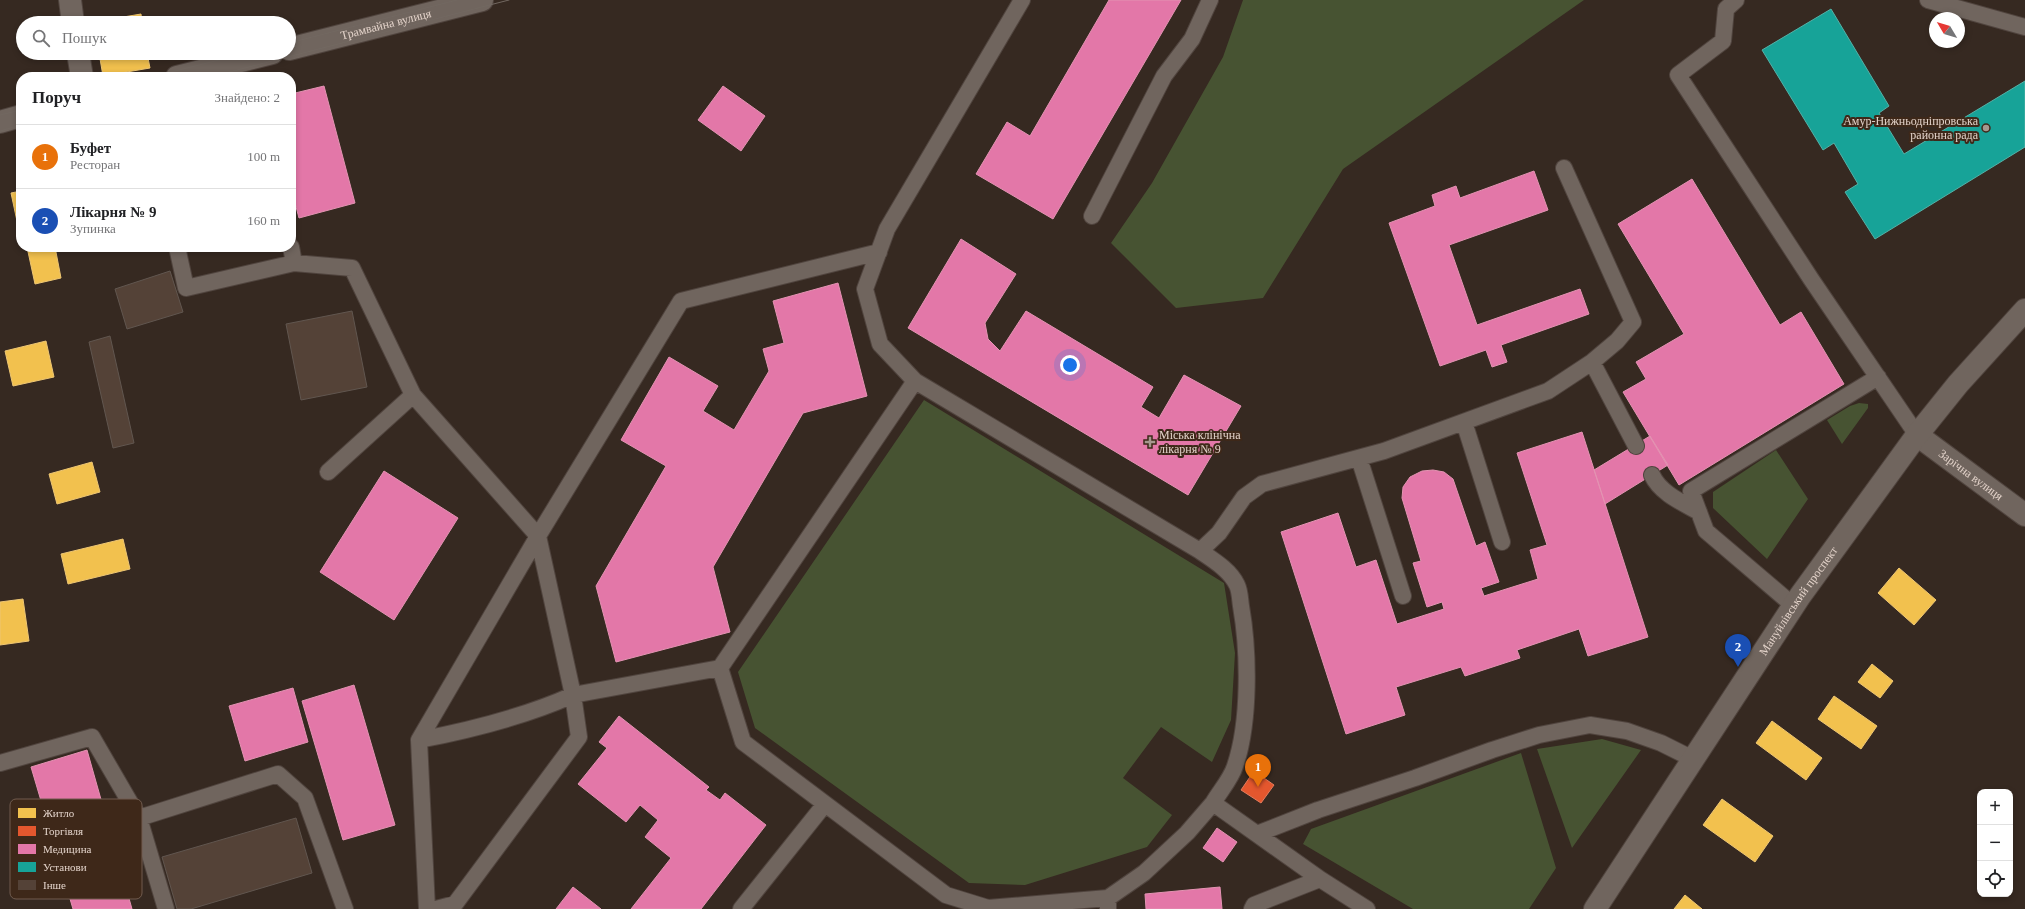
<!DOCTYPE html>
<html lang="uk">
<meta charset="utf-8">
<style>
:root{--surface:#fff;--page:#f6f6f6;--text:#202124;--muted:#757577;--line:#e0e0e0;--accent:#5c5754}
body{margin:0;font-family:Georgia,serif;background:var(--page);color:var(--text)}
.controls{position:absolute;right:12px;bottom:12px;display:grid;overflow:hidden;border-radius:8px;box-shadow:0 2px 6px #0003}
.controls button{width:36px;height:36px;display:grid;place-items:center;padding:0;border:0;border-bottom:1px solid var(--line);background:var(--surface);color:var(--text);font:20px sans-serif}
.compass{position:absolute;left:1929px;top:12px;width:36px;height:36px;border-radius:50%;background:var(--surface);box-shadow:0 2px 6px #0003;rotate:308deg}
.you{position:absolute;left:1070px;top:365px;width:14px;height:14px;margin:-10px;border:3px solid #fff;border-radius:50%;background:#1a73e8;box-shadow:0 0 0 6px #1a73e833}
.badge{display:grid;place-items:center;width:26px;height:26px;border-radius:50%;background:var(--accent);color:#fff;font-size:13px;font-weight:700}
.pin{position:absolute;translate:-50% -33px;filter:drop-shadow(0 1px 2px #0008)}
.pin::after{content:'';position:absolute;top:21px;width:14px;height:12px;background:inherit;clip-path:polygon(0 0,100% 0,50% 100%)}
.list{margin:0;padding:0;list-style:none}
h2{display:flex;justify-content:space-between;align-items:center;height:52px;margin:0;padding:0 16px;font-size:17px}
h2 small{font-size:13px;font-weight:400;color:var(--muted)}
.list li{display:grid;grid-template-columns:26px 1fr auto;gap:12px;align-items:center;box-sizing:border-box;height:64px;padding:0 16px;border-top:1px solid var(--line)}
.list b{display:block;font-size:15px;white-space:nowrap}
.list p{margin:0;font-size:13px;white-space:nowrap;color:var(--muted)}
.list em{font-size:13px;font-style:normal;color:var(--muted)}
.icon{flex:none;width:22px;height:22px;fill:none;stroke:currentColor;stroke-width:2;stroke-linecap:round;stroke-linejoin:round}
.map{position:relative;flex:none;width:2025px;height:909px;overflow:hidden}
.search{position:absolute;background:var(--surface);box-shadow:0 2px 6px #0003;left:16px;top:16px;width:280px;height:44px;display:flex;align-items:center;gap:10px;box-sizing:border-box;padding:0 14px;border-radius:22px;color:var(--muted);font-size:15px}
.panel{position:absolute;background:var(--surface);box-shadow:0 2px 6px #0003;left:16px;top:72px;width:280px;height:180px;border-radius:16px}
.map>svg:first-child{display:block}
.green{fill:#475332}
.homes{fill:#f2c14e;stroke:#eec673}
.shops{fill:#e4572e;stroke:#e47c5d}
.health{fill:#e377a8;stroke:#e393b2}
.public{fill:#17a398;stroke:#54b1a7}
.building{fill:#544237;stroke:#61564f}
.lines{fill:none;stroke-linecap:round;stroke-linejoin:round}
.service-casing{stroke:#50443e;stroke-width:18}
.minor-casing{stroke:#50443e;stroke-width:24}
.secondary-casing{stroke:#50443e;stroke-width:24}
.service{stroke:#70655e;stroke-width:16}
.minor{stroke:#70655e;stroke-width:22}
.secondary{stroke:#70655e;stroke-width:22}
.tram{stroke:#726861;stroke-width:1}
.poi-dot{fill:#a6988f;stroke:#3e2819;stroke-width:1.5}
.labels{text-anchor:middle;stroke-width:4;stroke-linejoin:round;paint-order:stroke}
.street-label{font-size:12px;fill:#e3d3ca;stroke:#3e2819}
.poi-label{font-size:12px;fill:#e3d3ca;stroke:#3e2819;text-anchor:end}
.key{fill:#3e2819;stroke:#705b4e;stroke-width:1}
.key-label{font-size:11px;fill:#e3d3ca}
</style>
<div class="map">
<svg width="2025" height="909" viewBox="0 0 2025 909">
<rect width="100%" height="100%" fill="#362921"/>
<path class="green" d="M 1243,0 L 1584,0 L 1343,169 L 1263,298 L 1176,308 L 1111,243 L 1152,183 L 1223,57 Z
M 924,400 L 1224,583 L 1235,653 L 1231,720 L 1212,762 L 1161,727 L 1123,778 L 1172,815 L 1147,847 L 1025,885 L 969,883 L 755,728 L 738,672 Z
M 1859,403 L 1868,404 L 1868,408 L 1842,444 L 1827,420 L 1850,406 Z
M 1776,450 L 1808,499 L 1767,559 L 1713,508 L 1713,492 Z
M 1602,739 L 1641,750 L 1572,848 L 1537,749 Z
M 1521,753 L 1556,868 L 1529,909 L 1413,909 L 1303,844 L 1311,829 Z"/>
<path class="homes" d="M 141,14 L 142,23 L 94,23 L 94,22 Z
M 99,53 L 147,53 L 150,68 L 103,76 Z
M 21,191 L 21,240 L 11,193 Z
M 27,247 L 55,247 L 61,278 L 35,284 Z
M 46,341 L 54,377 L 13,386 L 5,351 Z
M 92,462 L 100,492 L 57,504 L 49,474 Z
M 123,539 L 130,569 L 68,584 L 61,554 Z
M 1899,568 L 1936,600 L 1914,625 L 1878,593 Z
M 23,599 L 29,641 L 0,645 L 0,602 Z
M 1872,664 L 1893,681 L 1880,698 L 1858,682 Z
M 1834,696 L 1877,726 L 1861,749 L 1818,719 Z
M 1772,721 L 1822,758 L 1806,780 L 1756,743 Z
M 1722,799 L 1773,836 L 1755,862 L 1703,825 Z
M 1685,895 L 1702,909 L 1674,909 Z"/>
<path class="shops" d="M 1254,771 L 1274,785 L 1261,803 L 1241,790 Z"/>
<path class="health" d="M 1109,0 L 1181,0 L 1053,219 L 976,174 L 1007,122 L 1030,136 Z
M 324,86 L 355,203 L 299,218 L 291,188 L 291,94 Z
M 723,86 L 765,116 L 741,151 L 698,120 Z
M 1534,171 L 1548,210 L 1449,245 L 1477,325 L 1580,289 L 1589,314 L 1501,345 L 1507,362 L 1492,367 L 1486,350 L 1440,366 L 1389,223 L 1435,206 L 1432,195 L 1456,186 L 1460,198 Z
M 1692,179 L 1780,325 L 1801,312 L 1844,384 L 1679,485 L 1623,392 L 1646,379 L 1636,362 L 1684,334 L 1618,224 Z
M 961,239 L 1016,274 L 985,323 L 988,339 L 1000,351 L 1026,311 L 1153,387 L 1141,407 L 1159,418 L 1184,375 L 1241,406 L 1188,495 L 908,328 Z
M 838,283 L 867,396 L 803,413 L 713,567 L 730,632 L 616,662 L 596,586 L 666,466 L 621,440 L 669,357 L 718,386 L 703,411 L 734,430 L 769,371 L 763,349 L 784,343 L 773,301 Z
M 1582,432 L 1648,637 L 1588,656 L 1579,629 L 1517,650 L 1520,658 L 1465,676 L 1461,667 L 1396,687 L 1405,715 L 1346,734 L 1281,532 L 1338,513 L 1356,567 L 1376,560 L 1397,624 L 1444,609 L 1442,602 L 1427,607 L 1413,563 L 1421,561 L 1402,498 L 1403,487 L 1410,477 L 1422,471 L 1433,470 L 1444,472 L 1453,479 L 1476,546 L 1485,542 L 1499,582 L 1481,588 L 1484,596 L 1538,579 L 1530,550 L 1547,545 L 1517,453 Z
M 1650,436 L 1668,465 L 1605,504 L 1594,470 Z
M 384,471 L 458,518 L 394,620 L 320,572 Z
M 354,685 L 395,825 L 343,840 L 302,701 Z
M 293,688 L 308,742 L 245,761 L 229,706 Z
M 619,716 L 709,787 L 706,790 L 720,800 L 725,793 L 766,825 L 701,909 L 631,909 L 671,858 L 645,837 L 658,820 L 640,805 L 626,822 L 578,784 L 607,748 L 599,742 Z
M 87,750 L 132,909 L 73,909 L 31,767 Z
M 1217,828 L 1237,842 L 1223,862 L 1203,848 Z
M 573,887 L 601,909 L 556,909 Z
M 1220,887 L 1222,909 L 1146,909 L 1145,894 Z"/>
<path class="public" d="M 1831,9 L 1889,106 L 1879,113 L 1904,154 L 2025,81 L 2025,147 L 1875,239 L 1845,192 L 1858,184 L 1834,143 L 1823,150 L 1762,50 Z"/>
<path class="building" d="M 170,271 L 183,312 L 127,329 L 115,289 Z
M 352,311 L 367,387 L 301,400 L 286,324 Z
M 110,336 L 134,443 L 113,448 L 89,342 Z
M 296,818 L 312,873 L 191,909 L 177,909 L 162,857 Z"/>
<g class="lines">
<g class="service-casing">
<path id="service" d="M 1022,0 L 887,229 L 865,289 L 880,344 L 915,381 L 1200,551 C 1213,560 1230,570 1237,585 C 1240,591 1240,600 1241,606 C 1249,652 1250,722 1235,766 C 1231,779 1220,791 1213,803 L 1320,879
M 1736,0 L 1726,9 L 1723,41 L 1678,75 L 1811,279 L 1917,435
M 1928,0 L 2025,27
M 1092,216 L 1164,76 L 1192,39 L 1210,0
M 177,247 L 186,288 L 294,263
M 291,247 L 294,263 L 352,268 L 413,395
M 1592,362 L 1636,446
M 915,381 L 720,668 L 743,742 L 946,895 L 988,908 L 1108,898
M 1464,422 L 1502,542
M 1359,458 L 1403,596
M 328,472 L 413,395 L 538,536 L 419,740 L 427,909
M 1652,475 C 1660,493 1683,503 1699,512
M 1200,551 L 1219,533 L 1244,497 L 1262,484 L 1384,451 L 1548,391 L 1592,362 L 1617,341 L 1633,322 L 1564,168
M 1794,606 L 1706,531 L 1691,491 L 1878,377
M 720,668 L 573,695 L 538,536 L 681,301 L 879,252
M 419,740 C 471,730 524,717 573,695 L 579,737 L 455,904 L 436,909
M 0,763 L 92,737 L 139,818 L 166,909
M 139,818 L 278,774 L 305,798 L 345,909
M 1257,834 L 1318,810 L 1415,778 L 1492,750 L 1539,735 L 1590,725 L 1627,731 L 1661,743 L 1693,759
M 741,909 L 825,804
M 1108,909 L 1108,898 L 1144,873 L 1187,833 L 1213,803
M 1252,909 L 1254,905 L 1320,879 L 1367,909"/>
</g>
<g class="minor-casing">
<g id="minor">
<path d="M 70,0 L 73,23"/>
<path id="s1" d="M 289,49 L 482,0"/>
<path d="M 78,53 L 82,77"/>
<path d="M 177,77 L 272,53"/>
<path d="M 0,122 L 21,116"/>
<path id="s2" d="M 1917,435 L 2025,515"/>
</g>
</g>
<g class="secondary-casing">
<g id="secondary">
<path id="s3" d="M 1595,909 L 1800,596 L 1917,435 L 1958,384 L 2025,310"/>
</g>
</g>
<use href="#service" class="service"/>
<use href="#minor" class="minor"/>
<use href="#secondary" class="secondary"/>
<path class="tram" d="M 289,43 L 457,0
M 151,77 L 247,53
M 210,77 L 509,0
M 0,115 L 21,110
M 0,131 L 21,125"/>
</g>
<g class="poi-dot">
<circle cx="1986" cy="128" r="4"/>
<path d="M1148 436h4v4h4v4h-4v4h-4v-4h-4v-4h4z"/>
</g>
<g class="labels">
<g class="street-label">
<text dy="4" stroke="none"><textPath href="#s1" startOffset="100">Трамвайна вулиця</textPath></text>
<text dy="4" stroke="none"><textPath href="#s2" startOffset="67">Зарічна вулиця</textPath></text>
<text dy="4" stroke="none"><textPath href="#s3" startOffset="369">Мануйлівський проспект</textPath></text>
</g>
<g class="poi-label">
<text x="1978" y="125">Амур-Нижньодніпровська<tspan x="1978" dy="14">районна рада</tspan></text>
<text x="1159" y="439" text-anchor="start">Міська клінічна<tspan x="1159" dy="14">лікарня № 9</tspan></text>
</g>
</g>
<rect x="10" y="799" width="132" height="100" rx="6" class="key"/>
<rect x="18" y="808" width="18" height="10" fill="#f2c14e"/>
<rect x="18" y="826" width="18" height="10" fill="#e4572e"/>
<rect x="18" y="844" width="18" height="10" fill="#e377a8"/>
<rect x="18" y="862" width="18" height="10" fill="#17a398"/>
<rect x="18" y="880" width="18" height="10" fill="#544237"/>
<g class="key-label">
<text x="43" y="817">Житло</text>
<text x="43" y="835">Торгівля</text>
<text x="43" y="853">Медицина</text>
<text x="43" y="871">Установи</text>
<text x="43" y="889">Інше</text>
</g>
</svg>
<div class="controls">
<button>+</button>
<button>−</button>
<button><svg class="icon" aria-label="locate" viewBox="0 0 24 24"><circle cx="12" cy="12" r="6"/><path d="M12 2v4M12 18v4M2 12h4M18 12h4"/></svg></button>
</div>
<svg class="compass" viewBox="-18 -18 36 36"><path d="M0-13l5 13h-10z" fill="#e53935"/><path d="M0 13l5-13h-10z" fill="#757577"/></svg>
<div class="you"></div>
<div class="pin badge" style="left:1258px;top:787px;background:#e8710a">1</div>
<div class="pin badge" style="left:1738px;top:667px;background:#1a4fb4">2</div>
<div class="search"><svg class="icon" aria-label="search" viewBox="0 0 24 24"><circle cx="10" cy="10" r="6"/><path d="M15 15l6 6"/></svg>Пошук</div>
<section class="panel">
<h2>Поруч<small>Знайдено: 2</small></h2>
<ul class="list">
<li><span class="badge" style="background:#e8710a">1</span><div><b>Буфет</b><p>Ресторан</p></div><em>100 m</em></li>
<li><span class="badge" style="background:#1a4fb4">2</span><div><b>Лікарня № 9</b><p>Зупинка</p></div><em>160 m</em></li>
</ul>
</section>
</div>
